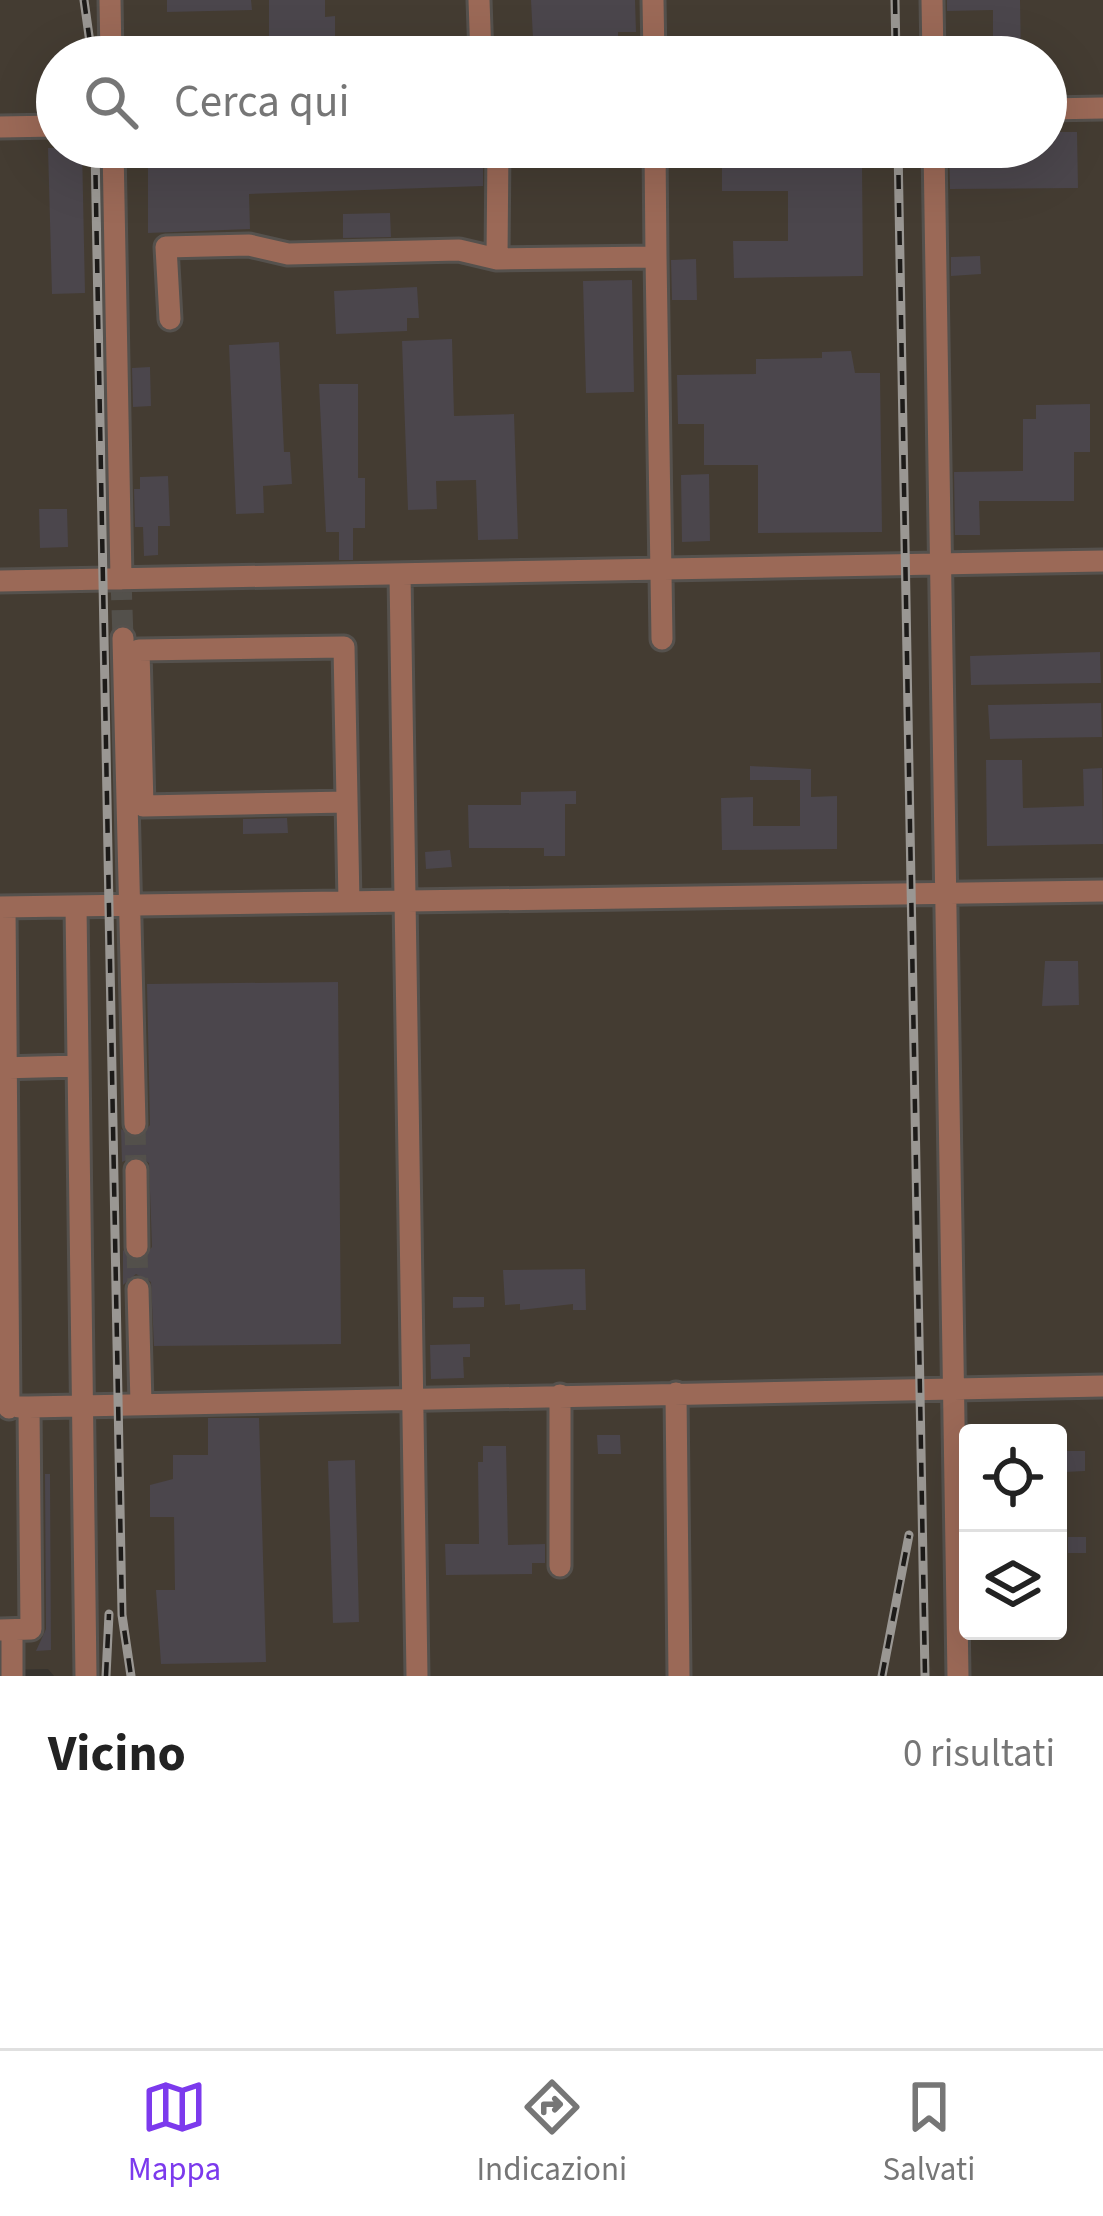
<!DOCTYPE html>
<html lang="it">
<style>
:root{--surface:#fff;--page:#f6f6f6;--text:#222;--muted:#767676;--line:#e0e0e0;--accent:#7c3aed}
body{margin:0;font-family:"Source Sans 3",sans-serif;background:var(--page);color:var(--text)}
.controls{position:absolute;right:36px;bottom:36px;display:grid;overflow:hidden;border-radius:12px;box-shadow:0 12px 48px #0002}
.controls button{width:108px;height:108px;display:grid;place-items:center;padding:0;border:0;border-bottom:3px solid var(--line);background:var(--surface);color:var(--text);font:60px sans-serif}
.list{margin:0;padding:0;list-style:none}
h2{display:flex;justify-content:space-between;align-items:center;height:156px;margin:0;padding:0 48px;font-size:51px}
h2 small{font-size:39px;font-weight:400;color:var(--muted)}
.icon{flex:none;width:66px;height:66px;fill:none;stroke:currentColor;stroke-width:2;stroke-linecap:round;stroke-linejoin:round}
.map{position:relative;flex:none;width:1103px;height:1676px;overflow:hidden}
.search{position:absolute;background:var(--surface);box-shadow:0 12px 48px #0002;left:36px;right:36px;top:36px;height:132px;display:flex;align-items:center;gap:30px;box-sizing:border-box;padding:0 42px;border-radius:66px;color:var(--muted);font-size:45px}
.sheet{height:372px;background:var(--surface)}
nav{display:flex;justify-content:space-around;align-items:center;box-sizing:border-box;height:168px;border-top:3px solid var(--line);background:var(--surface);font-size:33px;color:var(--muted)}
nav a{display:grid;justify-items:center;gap:6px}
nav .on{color:var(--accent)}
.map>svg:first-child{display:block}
.built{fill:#443c32;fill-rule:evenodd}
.building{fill:#4b464c}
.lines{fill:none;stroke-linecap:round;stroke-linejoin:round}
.minor-tunnel{stroke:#53504b;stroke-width:21;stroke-dasharray:21 10;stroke-linecap:butt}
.minor-casing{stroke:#55514d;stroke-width:27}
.minor{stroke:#9b6957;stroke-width:21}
.rail-casing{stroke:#9a9793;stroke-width:9}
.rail{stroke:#1d1b19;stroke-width:4.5;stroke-dasharray:14;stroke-linecap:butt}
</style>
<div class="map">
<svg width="1103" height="1676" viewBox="0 0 1103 1676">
<rect width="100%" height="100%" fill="#37332e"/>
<path class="built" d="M 0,0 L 1103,0 L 1103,1676 L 54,1676 L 48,1669 L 0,1670 ZM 57,57 L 1046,57 L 1046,147 L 57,147 ZM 968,1433 L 1058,1433 L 1058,1631 L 968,1631 Z"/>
<path class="building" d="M 167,0 L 251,0 L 252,10 L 167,12 Z
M 269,0 L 325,0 L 325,17 L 335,16 L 335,57 L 269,57 Z
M 531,0 L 635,0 L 636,32 L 618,32 L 618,57 L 534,57 Z
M 947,0 L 1020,0 L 1021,57 L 993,57 L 993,10 L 947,11 Z
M 1046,132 L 1077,132 L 1078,188 L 950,189 L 949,147 L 1046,147 Z
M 82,147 L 85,293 L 52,294 L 48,148 Z
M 460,147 L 483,147 L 483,186 L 249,194 L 250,229 L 148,233 L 148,157 Z
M 862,164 L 863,276 L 734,278 L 733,241 L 788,241 L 788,191 L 722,191 L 722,165 Z
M 390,213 L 391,237 L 343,238 L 343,214 Z
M 980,256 L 981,274 L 951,276 L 951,257 Z
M 696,259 L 697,300 L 672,300 L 671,260 Z
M 632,280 L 634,392 L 586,393 L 583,281 Z
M 417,287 L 419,318 L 407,318 L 407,331 L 336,334 L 334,291 Z
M 452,339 L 454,416 L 514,414 L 518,539 L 478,540 L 476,480 L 436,481 L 437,509 L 408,510 L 402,341 Z
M 279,342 L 284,452 L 290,452 L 292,484 L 263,486 L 264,513 L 236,514 L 229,345 Z
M 851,351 L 855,373 L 880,373 L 882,532 L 758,533 L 758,465 L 704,465 L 704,424 L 678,424 L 677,375 L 756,374 L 756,359 L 822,358 L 822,352 Z
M 150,367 L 151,406 L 133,407 L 132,368 Z
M 319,384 L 358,384 L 358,478 L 365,478 L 365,528 L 353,528 L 353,560 L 339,560 L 339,532 L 326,532 Z
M 1090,404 L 1090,452 L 1074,452 L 1074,501 L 979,501 L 980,535 L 955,535 L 954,472 L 1023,471 L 1023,419 L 1036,419 L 1036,405 Z
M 709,474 L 710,541 L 682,542 L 681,475 Z
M 168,476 L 170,526 L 158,526 L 158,555 L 144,556 L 143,527 L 135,527 L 134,489 L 140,489 L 140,477 Z
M 39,509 L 67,509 L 68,547 L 40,548 Z
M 1100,652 L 1101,683 L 971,685 L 970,656 Z
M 1101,703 L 1102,737 L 990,739 L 988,705 Z
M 986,760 L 1022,760 L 1023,808 L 1084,806 L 1083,769 L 1102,768 L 1103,844 L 987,846 Z
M 750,766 L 811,769 L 811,797 L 837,796 L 837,849 L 722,850 L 721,798 L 753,797 L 753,826 L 800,826 L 800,780 L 750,780 Z
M 576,791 L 576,804 L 565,804 L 565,856 L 544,856 L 544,848 L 469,848 L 468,805 L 521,805 L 521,792 Z
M 287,818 L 288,833 L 243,834 L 243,819 Z
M 450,850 L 452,867 L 426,869 L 425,852 Z
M 1045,961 L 1078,961 L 1079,1005 L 1042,1006 Z
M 338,982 L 341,1344 L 154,1346 L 151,1282 L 136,1274 L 123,1285 L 123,1250 L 138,1262 L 152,1247 L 149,1163 L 137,1155 L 122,1162 L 121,1129 L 137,1139 L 150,1125 L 147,984 Z
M 585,1269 L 586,1310 L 573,1310 L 573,1304 L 520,1310 L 520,1304 L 505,1305 L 503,1270 Z
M 453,1297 L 484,1297 L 484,1307 L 453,1308 Z
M 470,1344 L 470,1357 L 463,1357 L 464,1378 L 431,1379 L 430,1345 Z
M 208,1418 L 259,1418 L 266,1662 L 161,1664 L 156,1590 L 175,1590 L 174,1517 L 150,1517 L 150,1485 L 173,1479 L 173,1455 L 208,1455 Z
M 597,1435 L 620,1435 L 621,1454 L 598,1454 Z
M 483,1446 L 506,1446 L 508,1545 L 545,1544 L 545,1563 L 532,1563 L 532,1574 L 446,1575 L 445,1544 L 479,1544 L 478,1462 L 483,1462 Z
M 1064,1451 L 1085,1451 L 1085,1471 L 1065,1472 Z
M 355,1460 L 359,1622 L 333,1623 L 328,1461 Z
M 45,1474 L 50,1474 L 51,1650 L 36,1651 L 46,1629 Z
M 1068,1537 L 1086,1537 L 1086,1553 L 1068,1553 Z"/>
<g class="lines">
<path class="minor-tunnel" d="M 121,579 L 123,638
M 135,1124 L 136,1170
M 137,1247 L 138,1289"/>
<g class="minor-casing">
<path id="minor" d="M 110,0 L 111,57
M 479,0 L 481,57
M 653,0 L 654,57
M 932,0 L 933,57
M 1046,109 L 1103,108
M 0,127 L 57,126
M 113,147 L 121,579
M 498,147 L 497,259 L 656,257 L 655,147
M 934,147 L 958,1676
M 656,257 L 662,639
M 170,319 L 166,247 L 249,245 L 288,254 L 459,250 L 497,259
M 400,574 L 417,1676
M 0,581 L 1103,561
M 123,638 L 135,1124
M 347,802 L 143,806 L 139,650 L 344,647 L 349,902
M 76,906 L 86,1676
M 0,907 L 1103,891
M 5,907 L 9,1408
M 0,1068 L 78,1066
M 136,1170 L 137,1247
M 138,1289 L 141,1404
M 676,1393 L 679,1676
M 29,1407 L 1103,1386
M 560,1566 L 560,1395
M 0,1630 L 31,1629 L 29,1407 L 19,1407
M 12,1676 L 12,1630"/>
</g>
<use href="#minor" class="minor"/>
<g class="rail-casing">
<path id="rail" d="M 84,0 L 92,57
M 895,0 L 896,57
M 95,147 L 122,1615 L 131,1676
M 898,147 L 925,1676
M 106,1676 L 109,1614
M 882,1676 L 909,1535"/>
</g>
<use href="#rail" class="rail"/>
</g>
</svg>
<div class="controls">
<button><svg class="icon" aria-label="locate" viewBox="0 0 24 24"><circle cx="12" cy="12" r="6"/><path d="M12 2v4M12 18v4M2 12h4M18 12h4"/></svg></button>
<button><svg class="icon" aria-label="layers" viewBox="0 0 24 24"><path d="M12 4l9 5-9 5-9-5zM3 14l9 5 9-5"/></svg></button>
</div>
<div class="search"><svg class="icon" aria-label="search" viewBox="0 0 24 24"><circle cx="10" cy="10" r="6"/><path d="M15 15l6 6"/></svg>Cerca qui</div>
</div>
<section class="sheet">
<h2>Vicino<small>0 risultati</small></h2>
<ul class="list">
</ul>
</section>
<nav>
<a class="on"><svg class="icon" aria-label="map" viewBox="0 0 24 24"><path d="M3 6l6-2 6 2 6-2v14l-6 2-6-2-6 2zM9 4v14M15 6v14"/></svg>Mappa</a>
<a><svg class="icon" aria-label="directions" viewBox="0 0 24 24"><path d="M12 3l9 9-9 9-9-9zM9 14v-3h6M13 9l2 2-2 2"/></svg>Indicazioni</a>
<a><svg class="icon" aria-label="saved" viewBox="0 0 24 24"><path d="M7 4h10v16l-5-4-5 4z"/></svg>Salvati</a>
</nav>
